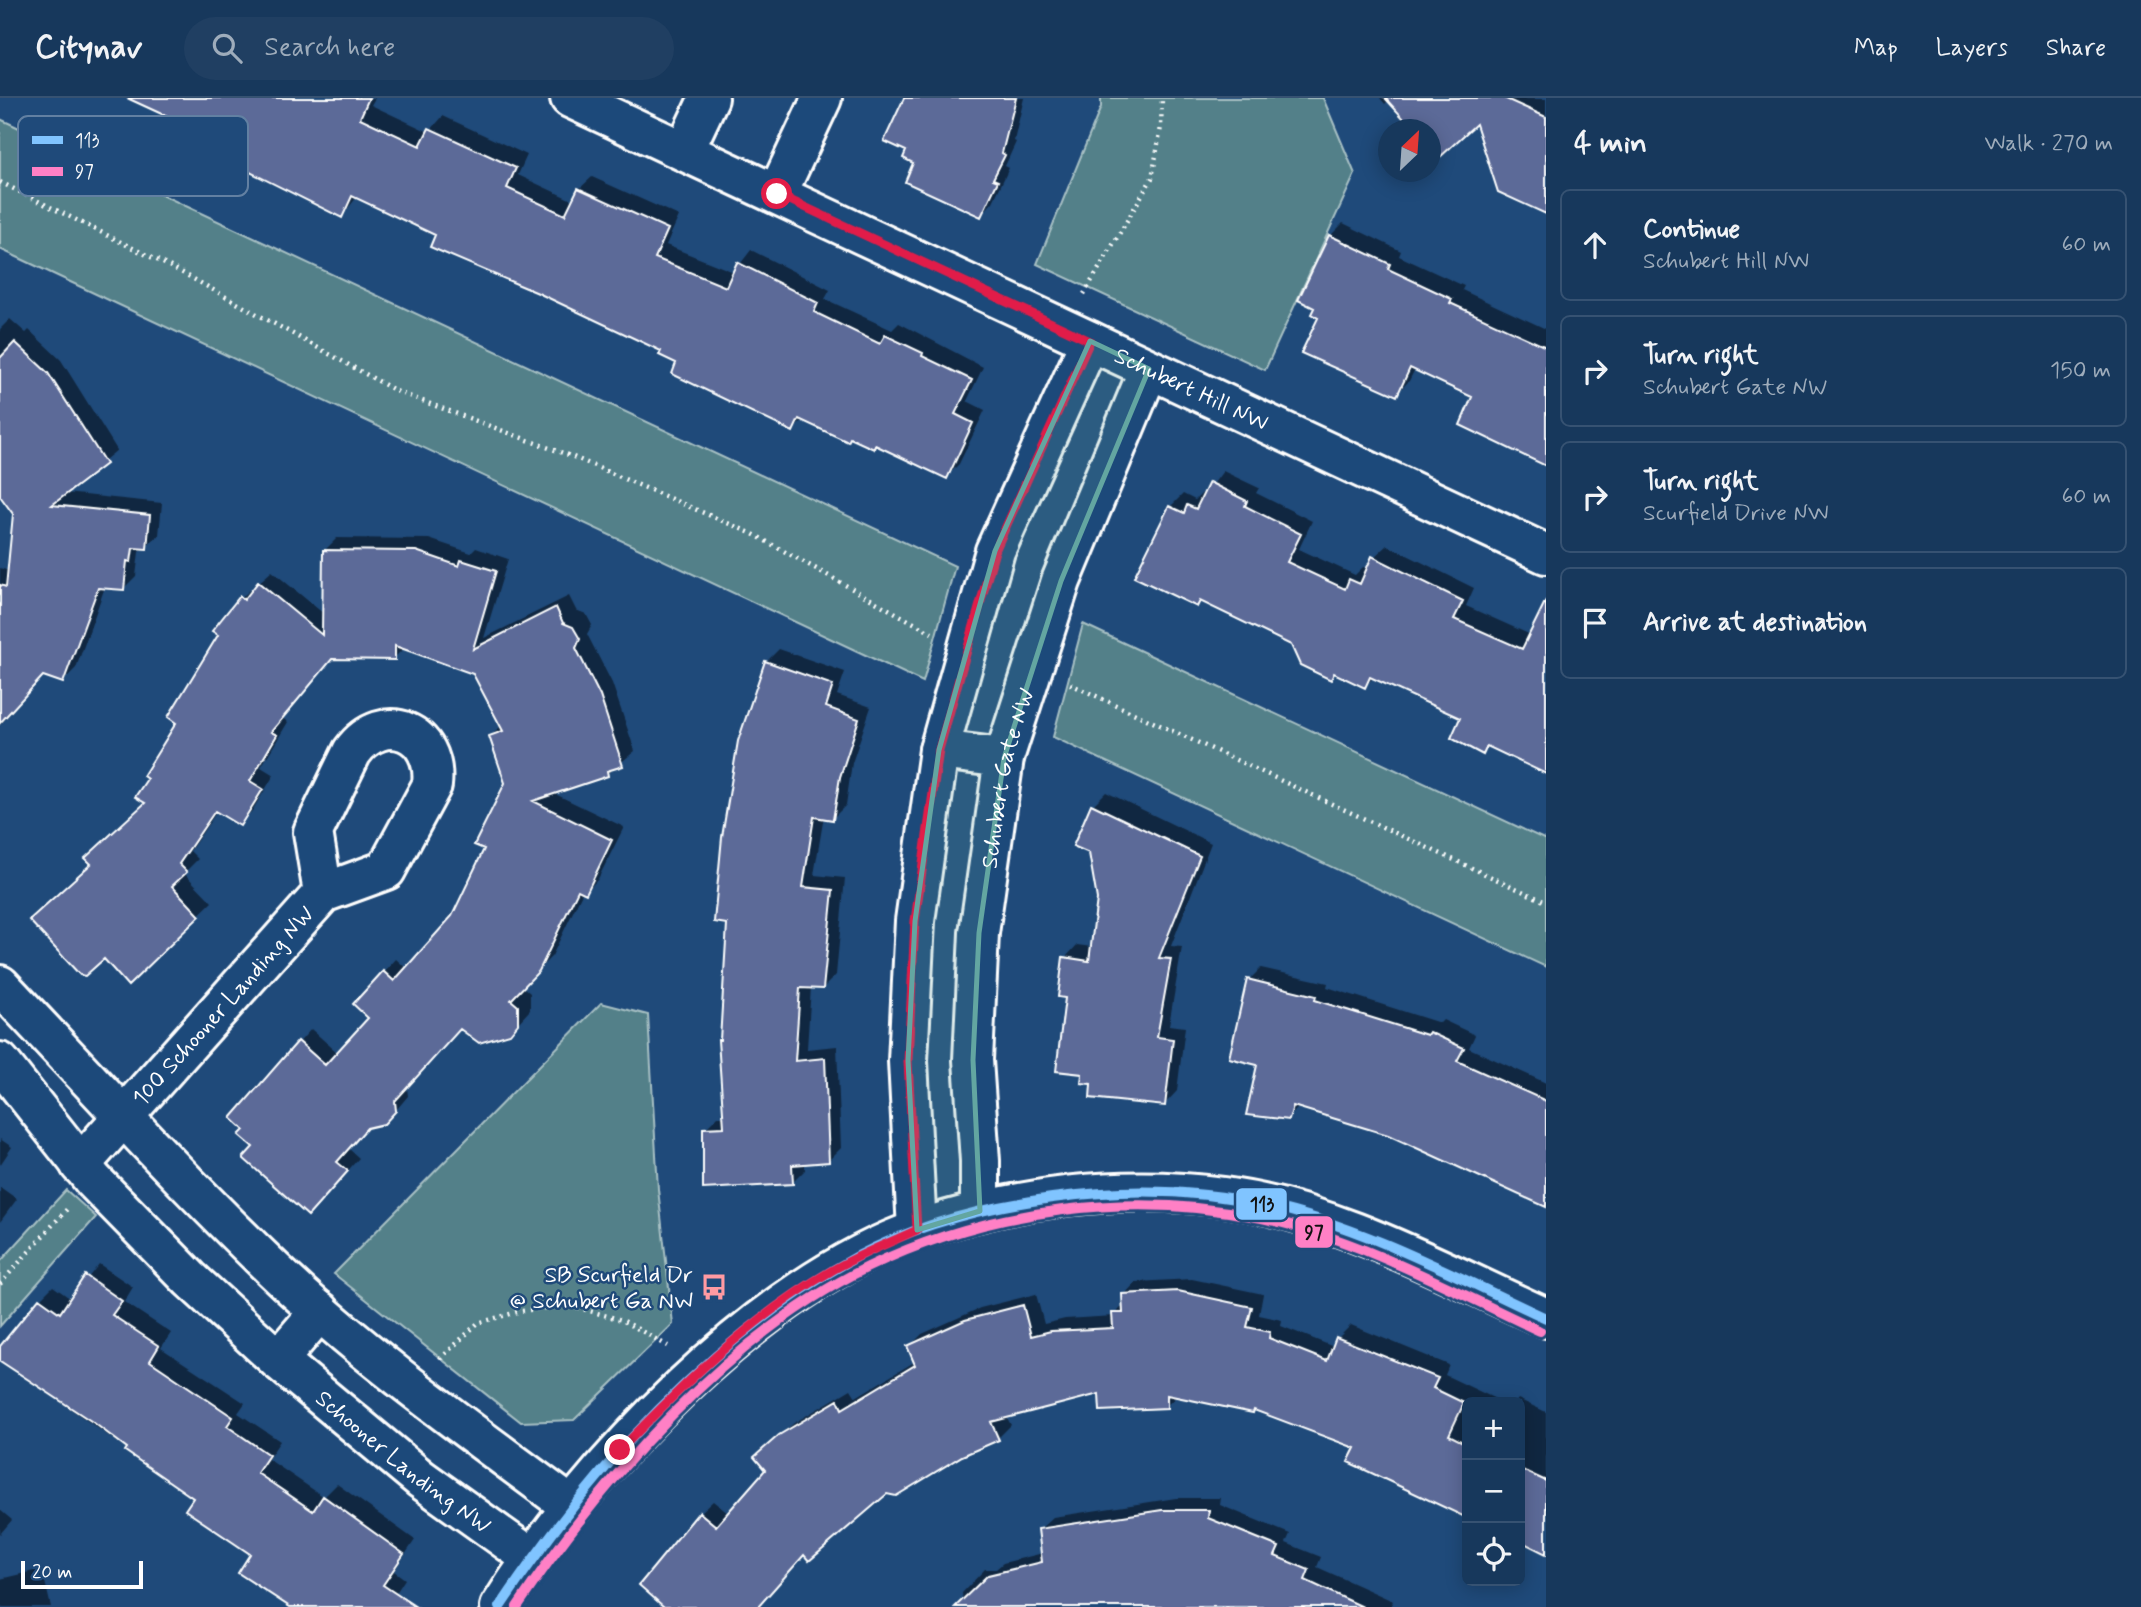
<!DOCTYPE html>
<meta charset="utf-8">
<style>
:root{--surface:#17385c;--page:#203f62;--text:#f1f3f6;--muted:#9eacbb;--line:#365272}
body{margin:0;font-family:Mynerve,sans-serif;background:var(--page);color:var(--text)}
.controls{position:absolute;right:21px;bottom:21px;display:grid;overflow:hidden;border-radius:10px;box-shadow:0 4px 18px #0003}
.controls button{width:63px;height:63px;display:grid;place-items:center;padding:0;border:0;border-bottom:2px solid var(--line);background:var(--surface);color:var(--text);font:35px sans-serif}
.compass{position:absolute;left:1378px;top:21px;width:63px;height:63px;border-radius:50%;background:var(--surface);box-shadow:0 4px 18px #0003;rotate:25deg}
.scale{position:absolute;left:21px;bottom:18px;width:122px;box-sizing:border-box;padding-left:7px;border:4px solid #fff;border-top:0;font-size:19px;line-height:24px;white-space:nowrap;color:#fff;-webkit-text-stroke:5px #1f4a7a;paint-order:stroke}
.stop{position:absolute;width:21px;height:21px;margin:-16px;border:5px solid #e11d48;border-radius:50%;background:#fff}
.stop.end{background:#e11d48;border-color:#fff;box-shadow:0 2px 7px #0008}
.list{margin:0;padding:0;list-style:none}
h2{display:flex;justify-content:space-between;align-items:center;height:91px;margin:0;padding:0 28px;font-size:30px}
h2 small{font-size:23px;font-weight:400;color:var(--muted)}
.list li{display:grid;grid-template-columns:46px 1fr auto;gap:21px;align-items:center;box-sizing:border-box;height:112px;margin:0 14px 14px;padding:0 14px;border:2px solid var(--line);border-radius:10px}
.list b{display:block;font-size:26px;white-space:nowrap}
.list p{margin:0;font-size:23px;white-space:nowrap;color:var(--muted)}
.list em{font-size:23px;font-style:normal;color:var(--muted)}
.icon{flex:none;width:38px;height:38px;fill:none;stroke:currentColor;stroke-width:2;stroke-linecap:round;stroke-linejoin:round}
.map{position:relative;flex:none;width:1546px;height:1509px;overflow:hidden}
header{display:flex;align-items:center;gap:42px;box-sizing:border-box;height:98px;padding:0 35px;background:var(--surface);border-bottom:2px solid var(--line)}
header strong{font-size:33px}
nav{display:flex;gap:38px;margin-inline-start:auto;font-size:24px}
.search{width:490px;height:63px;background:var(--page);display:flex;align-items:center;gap:18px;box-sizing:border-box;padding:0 24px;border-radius:38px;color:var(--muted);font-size:26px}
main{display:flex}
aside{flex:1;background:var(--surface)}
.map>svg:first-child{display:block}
.green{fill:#528089;stroke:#a8c0c4;stroke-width:2}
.shadow{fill:#0007}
.building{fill:#5c6b98;stroke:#fff;stroke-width:2}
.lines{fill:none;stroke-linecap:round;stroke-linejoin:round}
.minor-casing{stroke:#fff;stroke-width:44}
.tertiary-casing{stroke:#fff;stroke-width:44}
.path{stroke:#fff;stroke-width:4.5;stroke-dasharray:2 5;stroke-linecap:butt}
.minor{stroke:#1f4a7a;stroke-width:38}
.tertiary{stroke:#1f4a7a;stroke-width:38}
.bus-1-casing{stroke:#1f4a7a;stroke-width:16}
.bus-2-casing{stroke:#1f4a7a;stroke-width:16}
.bus-1{stroke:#80c4ff;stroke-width:10}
.bus-2{stroke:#ff80c5;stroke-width:10}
.route{stroke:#e11d48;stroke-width:9}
.marked{fill:#63a6a1;fill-opacity:0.2;stroke:#63a6a1;stroke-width:5;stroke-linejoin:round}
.labels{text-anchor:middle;stroke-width:5;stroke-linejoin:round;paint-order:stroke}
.street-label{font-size:23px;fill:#fff;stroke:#1f4a7a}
.poi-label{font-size:23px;fill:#fff;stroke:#1f4a7a;text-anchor:end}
.key{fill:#1f4a7a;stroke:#6280a2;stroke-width:2}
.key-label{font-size:19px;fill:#fff}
.line-badge{stroke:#1f4a7a;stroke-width:2.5}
.pale-badge-label{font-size:19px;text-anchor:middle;font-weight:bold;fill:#111}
</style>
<header>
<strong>Citynav</strong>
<div class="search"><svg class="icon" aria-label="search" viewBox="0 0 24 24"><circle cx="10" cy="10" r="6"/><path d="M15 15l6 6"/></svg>Search here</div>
<nav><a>Map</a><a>Layers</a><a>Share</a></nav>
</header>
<main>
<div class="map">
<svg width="1546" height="1509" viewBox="0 0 1546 1509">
<rect width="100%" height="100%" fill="#1f4a7a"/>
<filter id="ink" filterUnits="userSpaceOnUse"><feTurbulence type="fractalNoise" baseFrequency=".0143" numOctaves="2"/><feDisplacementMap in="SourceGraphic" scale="14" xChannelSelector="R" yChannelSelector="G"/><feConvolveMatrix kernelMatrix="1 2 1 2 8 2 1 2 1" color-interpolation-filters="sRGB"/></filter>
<g filter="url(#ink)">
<path class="green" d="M 1101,0 L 1323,0 L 1355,76 L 1265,272 L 1037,166 L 1101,9 Z
M 0,21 L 955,468 L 923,584 L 0,151 Z
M 1083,526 L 1546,742 L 1546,869 L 1053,639 Z
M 601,905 L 648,917 L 658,1091 L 673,1226 L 574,1322 L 521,1324 L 334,1176 Z
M 66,1092 L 96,1119 L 0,1228 L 0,1164 Z"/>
<path class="shadow" d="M 141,0 L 375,0 L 371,7 L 429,34 L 443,18 L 527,57 L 518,77 L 574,103 L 579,91 L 592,79 L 679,118 L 666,147 L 734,174 L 751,152 L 830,192 L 825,201 L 892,232 L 899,225 L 983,269 L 967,303 L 985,312 L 959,366 L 946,379 L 876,346 L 873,349 L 804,321 L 793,332 L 663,253 L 437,136 L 357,99 L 342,118 L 218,41 Z
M 906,0 L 1024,0 L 1014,43 L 1016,44 L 1005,68 L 1009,70 L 993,104 L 981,117 L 916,64 L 908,52 Z
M 1380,0 L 1546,1 L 1546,114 L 1476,23 L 1440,57 L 1430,47 L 1430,32 L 1389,2 L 1385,6 Z
M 1343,125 L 1401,153 L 1399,158 L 1464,188 L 1462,192 L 1546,231 L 1546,366 L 1475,298 L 1415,271 L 1409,283 L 1396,296 L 1320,219 L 1330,138 Z
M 10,221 L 26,235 L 29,232 L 61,262 L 117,352 L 65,395 L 162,405 L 159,437 L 139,454 L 136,478 L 123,491 L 105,489 L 76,570 L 63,583 L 44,576 L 0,627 L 0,470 L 9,473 L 15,416 L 0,395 L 0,231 Z
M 1223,373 L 1259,390 L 1256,395 L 1312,423 L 1299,451 L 1355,477 L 1363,469 L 1368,471 L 1374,459 L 1387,447 L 1474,490 L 1466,508 L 1531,537 L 1490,648 L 1483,654 L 1463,619 L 1374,579 L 1365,588 L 1335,574 L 1330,579 L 1292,545 L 1201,502 L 1196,507 L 1170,409 L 1183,396 L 1195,402 L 1202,395 L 1205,397 Z
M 337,440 L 429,441 L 471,455 L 476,450 L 508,461 L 484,540 L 569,498 L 576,512 L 586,516 L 592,527 L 587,536 L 612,585 L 635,653 L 607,676 L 553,695 L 624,729 L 598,781 L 586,794 L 583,793 L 552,858 L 522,888 L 530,895 L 530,912 L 509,935 L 461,929 L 407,989 L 408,998 L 397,1011 L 383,1024 L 368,1028 L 348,1050 L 359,1060 L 321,1103 L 256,1049 L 246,1031 L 233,1019 L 311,931 L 338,955 L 371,920 L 355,906 L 396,861 L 407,871 L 454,819 L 486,751 L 507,685 L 491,638 L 502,627 L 475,575 L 405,549 L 394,560 L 333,559 L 282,620 L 288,624 L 261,669 L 274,677 L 252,713 L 239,726 L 218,712 L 190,753 L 198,761 L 184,775 L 212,804 L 128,885 L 104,858 L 92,766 L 147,705 L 179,624 L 241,500 L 272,473 L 324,516 L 324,453 Z
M 779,551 L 845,574 L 837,597 L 871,609 L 852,665 L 846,707 L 833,720 L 824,718 L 814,777 L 845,780 L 836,877 L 823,890 L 811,889 L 807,951 L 837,948 L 841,1050 L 828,1063 L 805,1064 L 805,1072 L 793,1084 L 705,1031 L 718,1018 L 725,1018 L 722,940 L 766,564 Z
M 1106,694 L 1211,745 L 1171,848 L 1182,849 L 1169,927 L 1185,929 L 1177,993 L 1165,1006 L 1093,985 L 1084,974 L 1067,899 L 1065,860 L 1077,847 L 1092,849 L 1098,801 L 1091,754 L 1075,747 L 1093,707 Z
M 1261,870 L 1328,885 L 1327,889 L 1440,925 L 1443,922 L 1475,937 L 1469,950 L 1546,985 L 1546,1107 L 1388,1036 L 1300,1008 L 1288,1020 L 1259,965 L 1249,882 Z
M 0,1041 L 12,1049 L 0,1067 Z
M 0,1089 L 17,1101 L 0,1124 Z
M 99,1166 L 133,1189 L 124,1204 L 171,1235 L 161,1250 L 245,1305 L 238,1315 L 280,1343 L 268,1361 L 324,1399 L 337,1386 L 415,1442 L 394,1473 L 405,1481 L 396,1495 L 402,1499 L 395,1509 L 293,1509 L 252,1456 L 195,1399 L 0,1261 L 40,1201 L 53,1188 L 71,1201 Z
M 1192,1181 L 1263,1196 L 1259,1217 L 1282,1222 L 1281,1228 L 1334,1249 L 1338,1240 L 1351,1227 L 1449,1267 L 1445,1277 L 1502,1304 L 1467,1304 L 1467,1415 L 1351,1363 L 1357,1349 L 1256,1310 L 1253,1314 L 1177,1298 L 1166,1308 L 1100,1294 L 1006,1318 L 1011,1327 L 998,1340 L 887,1394 L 805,1455 L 759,1509 L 664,1509 L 700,1415 L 713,1403 L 729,1416 L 768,1372 L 769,1347 L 794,1325 L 851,1291 L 856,1299 L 916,1263 L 909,1249 L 922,1236 L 980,1210 L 1036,1196 L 1044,1226 L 1065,1221 L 1114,1218 L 1124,1206 L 1124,1197 L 1136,1184 Z
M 1518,1301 L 1546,1314 L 1546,1457 L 1542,1455 L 1544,1450 L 1520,1439 L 1520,1304 L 1516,1304 Z
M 1176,1400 L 1221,1400 L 1220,1407 L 1290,1436 L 1286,1445 L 1321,1459 L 1317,1469 L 1393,1503 L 1390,1509 L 963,1509 L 962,1495 L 985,1471 L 996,1471 L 1003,1465 L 1043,1455 L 1040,1431 L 1053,1419 Z
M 0,1412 L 12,1422 L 0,1436 Z
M 42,1471 L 51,1509 L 0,1509 L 0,1481 Z"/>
<path class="building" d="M 127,0 L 369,0 L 360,20 L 420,48 L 429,30 L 516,70 L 507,90 L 565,117 L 578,90 L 668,131 L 655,160 L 726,189 L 737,164 L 818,205 L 814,214 L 880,246 L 885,237 L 923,255 L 922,258 L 972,282 L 955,316 L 973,325 L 947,381 L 875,347 L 874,351 L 850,340 L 848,344 L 799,321 L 793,334 L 672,276 L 676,265 L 659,257 L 661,253 L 538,195 L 430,149 L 435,137 L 352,98 L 342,120 L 232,65 L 193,90 L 216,41 Z
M 904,0 L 1016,0 L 1002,55 L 1005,57 L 993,81 L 998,83 L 981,119 L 905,84 L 913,65 L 903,60 L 906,53 L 884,43 Z
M 1385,0 L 1504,0 L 1546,19 L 1546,116 L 1498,94 L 1476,26 L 1439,60 L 1431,50 L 1431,32 L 1414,32 Z
M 1329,137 L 1390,166 L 1388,171 L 1452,201 L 1450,205 L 1546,249 L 1546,368 L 1460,327 L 1472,299 L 1410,270 L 1397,298 L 1301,255 L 1318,220 L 1311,216 L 1314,210 L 1298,202 Z
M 15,244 L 48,275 L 106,366 L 52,407 L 150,417 L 147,451 L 133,450 L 131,464 L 127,463 L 124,492 L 98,490 L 63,585 L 43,578 L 0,625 L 0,487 L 6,489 L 13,416 L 0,398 L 0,260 Z
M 1209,384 L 1247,403 L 1245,408 L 1301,436 L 1287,464 L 1345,491 L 1349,481 L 1360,486 L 1372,458 L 1463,503 L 1454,521 L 1522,551 L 1546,502 L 1546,676 L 1487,648 L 1483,657 L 1451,640 L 1460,620 L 1370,579 L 1365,590 L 1334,575 L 1331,582 L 1300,567 L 1291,547 L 1200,503 L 1197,509 L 1134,479 L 1169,408 L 1184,415 L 1187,407 L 1196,411 Z
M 323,452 L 416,453 L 459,468 L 461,462 L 496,473 L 473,551 L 556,509 L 563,525 L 573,529 L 580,541 L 576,550 L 600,598 L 623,668 L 607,673 L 608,678 L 533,703 L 612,742 L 586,796 L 578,792 L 539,873 L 511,902 L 518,908 L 518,926 L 510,936 L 479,945 L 460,931 L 395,1003 L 396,1013 L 384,1026 L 367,1030 L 337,1064 L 348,1073 L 308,1118 L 243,1060 L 253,1049 L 239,1037 L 244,1032 L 231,1020 L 298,943 L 325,967 L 368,920 L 353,906 L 383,873 L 394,883 L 452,818 L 484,751 L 474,747 L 505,685 L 489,638 L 503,633 L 473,576 L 395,548 L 395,562 L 332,561 L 271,634 L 277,637 L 250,683 L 263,691 L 240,728 L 215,713 L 179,766 L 187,774 L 172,788 L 200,818 L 128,888 L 104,861 L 85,878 L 80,877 L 29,822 L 91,766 L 85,760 L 145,705 L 135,699 L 147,681 L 143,678 L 176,625 L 168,619 L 218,537 L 212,533 L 240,498 L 244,502 L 258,484 L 322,537 Z
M 765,563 L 833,587 L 826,609 L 859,621 L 840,679 L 833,722 L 814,719 L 803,789 L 833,792 L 823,891 L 800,890 L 795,963 L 825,960 L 829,1064 L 792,1067 L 793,1086 L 703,1091 L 703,1030 L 724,1029 L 718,942 L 720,942 L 727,826 L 714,824 L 722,739 L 738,643 Z
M 1091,706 L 1200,758 L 1159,860 L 1171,861 L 1157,939 L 1173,941 L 1165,1008 L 1090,1000 L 1091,986 L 1081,985 L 1082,976 L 1056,973 L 1065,900 L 1058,899 L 1063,859 L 1089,863 L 1097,801 L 1089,755 L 1073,748 Z
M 1247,881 L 1316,898 L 1315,902 L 1427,937 L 1429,934 L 1464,950 L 1457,963 L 1546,1003 L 1546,1109 L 1388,1037 L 1293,1008 L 1289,1022 L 1246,1017 L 1257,967 L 1229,960 Z
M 85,1177 L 122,1203 L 112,1217 L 159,1248 L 150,1263 L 233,1319 L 227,1328 L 269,1357 L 257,1375 L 313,1413 L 323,1398 L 404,1456 L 383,1487 L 416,1509 L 290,1509 L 238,1475 L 250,1456 L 185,1412 L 193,1400 L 125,1353 L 127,1350 L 94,1325 L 0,1263 L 0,1248 L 39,1200 L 60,1215 Z
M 1178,1193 L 1252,1209 L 1247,1229 L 1270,1234 L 1269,1240 L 1327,1263 L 1336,1239 L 1438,1280 L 1433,1290 L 1464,1305 L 1449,1337 L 1467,1346 L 1467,1420 L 1348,1364 L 1355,1350 L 1254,1312 L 1253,1315 L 1167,1297 L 1167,1310 L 1100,1313 L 1099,1296 L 991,1324 L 999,1342 L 962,1358 L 896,1398 L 887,1396 L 809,1463 L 804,1457 L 758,1509 L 664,1509 L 639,1487 L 699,1414 L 716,1428 L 765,1372 L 754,1359 L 779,1337 L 838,1302 L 842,1311 L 915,1267 L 907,1248 L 965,1222 L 1023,1207 L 1031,1238 L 1051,1233 L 1113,1230 L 1112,1215 L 1123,1215 L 1122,1196 Z
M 1520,1371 L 1546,1383 L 1546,1456 L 1520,1443 Z
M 1162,1412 L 1209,1412 L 1208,1420 L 1279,1449 L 1275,1458 L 1309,1472 L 1305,1482 L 1363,1509 L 955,1509 L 988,1477 L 1042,1464 L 1038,1431 Z"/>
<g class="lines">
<g class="minor-casing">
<g id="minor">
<path id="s1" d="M 570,0 L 1546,456"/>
<path d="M 684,53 L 709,0"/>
<path d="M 777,96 L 822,0"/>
<path d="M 939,652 L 1004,660"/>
<path d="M 0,887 C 90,982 178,1080 273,1171 C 365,1259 470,1333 572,1409"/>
<path id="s2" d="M 0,964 L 93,1082 L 190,1181 L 278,1262 L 421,1381 L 533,1461"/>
<path id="s3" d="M 80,1067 L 323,795 L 386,772 L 432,687 C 438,634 384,610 352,654 L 313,734 L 323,795"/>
<path id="s4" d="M 980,1113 L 980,1063 L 973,962 L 979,835 L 1004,660 L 1061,483 L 1149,271"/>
<path d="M 917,1132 L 908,963 L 915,823 L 939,652 L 995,453 L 1090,243"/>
<path d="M 278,1262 L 320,1213"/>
</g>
</g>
<g class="tertiary-casing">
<path id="tertiary" d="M 500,1509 C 587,1369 761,1185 920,1131 C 1017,1098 1122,1085 1224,1099 C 1337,1114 1443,1174 1546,1220"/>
</g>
<path class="path" d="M 0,84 L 179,173 L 398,294 L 571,358 L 753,436 L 932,535
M 1084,196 L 1152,80 L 1161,29 L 1162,0
M 1070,586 L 1546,804
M 0,1186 L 67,1111
M 440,1261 L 478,1225 L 521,1213 L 568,1207 L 622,1222 L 668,1248"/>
<use href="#minor" class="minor"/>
<use href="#tertiary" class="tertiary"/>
<g class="bus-1-casing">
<path id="bus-1" d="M 500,1509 C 593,1370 709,1240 858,1158 C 917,1126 986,1109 1052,1100 C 1123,1090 1196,1091 1266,1107 C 1365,1129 1455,1178 1546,1220"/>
</g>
<g class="bus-2-casing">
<path id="bus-2" d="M 517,1509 C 602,1382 728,1237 868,1169 C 988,1111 1131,1092 1262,1120 C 1359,1141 1450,1191 1540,1233"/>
</g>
<use href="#bus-1" class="bus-1"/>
<use href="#bus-2" class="bus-2"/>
</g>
</g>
<g class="lines" filter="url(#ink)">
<path class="route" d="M 620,1352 C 683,1287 751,1219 831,1173 C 858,1157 889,1145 917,1132 L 908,963 L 915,823 L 939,652 L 995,453 L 1090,243 L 777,96"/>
</g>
<path class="marked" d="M 1090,243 L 1149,271 L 1061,483 L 1004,660 L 979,835 L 973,962 L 980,1113 L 917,1132 L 908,963 L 915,823 L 939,652 L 995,453 Z"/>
<defs>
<g id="bus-bare" transform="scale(2.1)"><path d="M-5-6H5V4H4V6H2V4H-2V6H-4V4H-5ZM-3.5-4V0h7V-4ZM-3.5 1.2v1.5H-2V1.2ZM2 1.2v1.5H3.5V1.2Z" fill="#ff9aa2" stroke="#1f4a7a" stroke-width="2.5" paint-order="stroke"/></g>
</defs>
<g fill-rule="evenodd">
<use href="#bus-bare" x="714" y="1189"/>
</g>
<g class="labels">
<g class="street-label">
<text dy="8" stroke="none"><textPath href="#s1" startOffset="686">Schubert Hill NW</textPath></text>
<text dy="8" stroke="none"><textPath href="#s4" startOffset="436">Schubert Gate NW</textPath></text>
<text dy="8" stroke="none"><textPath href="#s3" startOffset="214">100 Schooner Landing NW</textPath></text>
<text dy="8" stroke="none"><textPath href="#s2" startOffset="570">Schooner Landing NW</textPath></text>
</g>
<g class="poi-label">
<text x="693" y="1184">SB Scurfield Dr<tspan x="693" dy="26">@ Schubert Ga NW</tspan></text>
</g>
</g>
<rect x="18" y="18" width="230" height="80" rx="10" class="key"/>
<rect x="32" y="38" width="31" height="8" fill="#80c4ff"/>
<rect x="32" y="69" width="31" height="9" fill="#ff80c5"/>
<g class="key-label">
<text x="75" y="49">113</text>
<text x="75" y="80">97</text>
</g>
<g class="line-badge">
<rect x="1235" y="1089" width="53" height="34" rx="7" fill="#80c4ff"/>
<rect x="1294" y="1117" width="40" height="34" rx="7" fill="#ff80c5"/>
</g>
<g class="pale-badge-label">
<text x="1262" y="1113">113</text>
<text x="1314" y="1141">97</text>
</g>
</svg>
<div class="controls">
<button>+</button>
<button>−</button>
<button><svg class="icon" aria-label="locate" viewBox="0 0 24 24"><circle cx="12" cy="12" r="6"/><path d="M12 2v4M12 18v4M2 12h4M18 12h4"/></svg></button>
</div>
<svg class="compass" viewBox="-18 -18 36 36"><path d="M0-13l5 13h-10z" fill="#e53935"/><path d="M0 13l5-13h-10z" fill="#9eacbb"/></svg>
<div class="scale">20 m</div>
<div class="stop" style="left:777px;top:96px"></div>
<div class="stop end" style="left:620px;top:1352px"></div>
</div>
<aside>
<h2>4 min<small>Walk · 270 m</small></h2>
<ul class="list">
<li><svg class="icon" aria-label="ahead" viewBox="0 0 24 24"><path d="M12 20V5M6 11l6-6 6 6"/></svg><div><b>Continue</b><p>Schubert Hill NW</p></div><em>60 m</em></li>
<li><svg class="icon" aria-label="right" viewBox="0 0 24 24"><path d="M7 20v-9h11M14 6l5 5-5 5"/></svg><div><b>Turn right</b><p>Schubert Gate NW</p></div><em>150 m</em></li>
<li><svg class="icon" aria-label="right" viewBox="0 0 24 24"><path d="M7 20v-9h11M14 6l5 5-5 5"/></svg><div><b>Turn right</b><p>Scurfield Drive NW</p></div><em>60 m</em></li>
<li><svg class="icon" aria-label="arrive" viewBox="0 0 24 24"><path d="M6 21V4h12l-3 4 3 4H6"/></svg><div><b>Arrive at destination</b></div></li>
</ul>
</aside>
</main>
